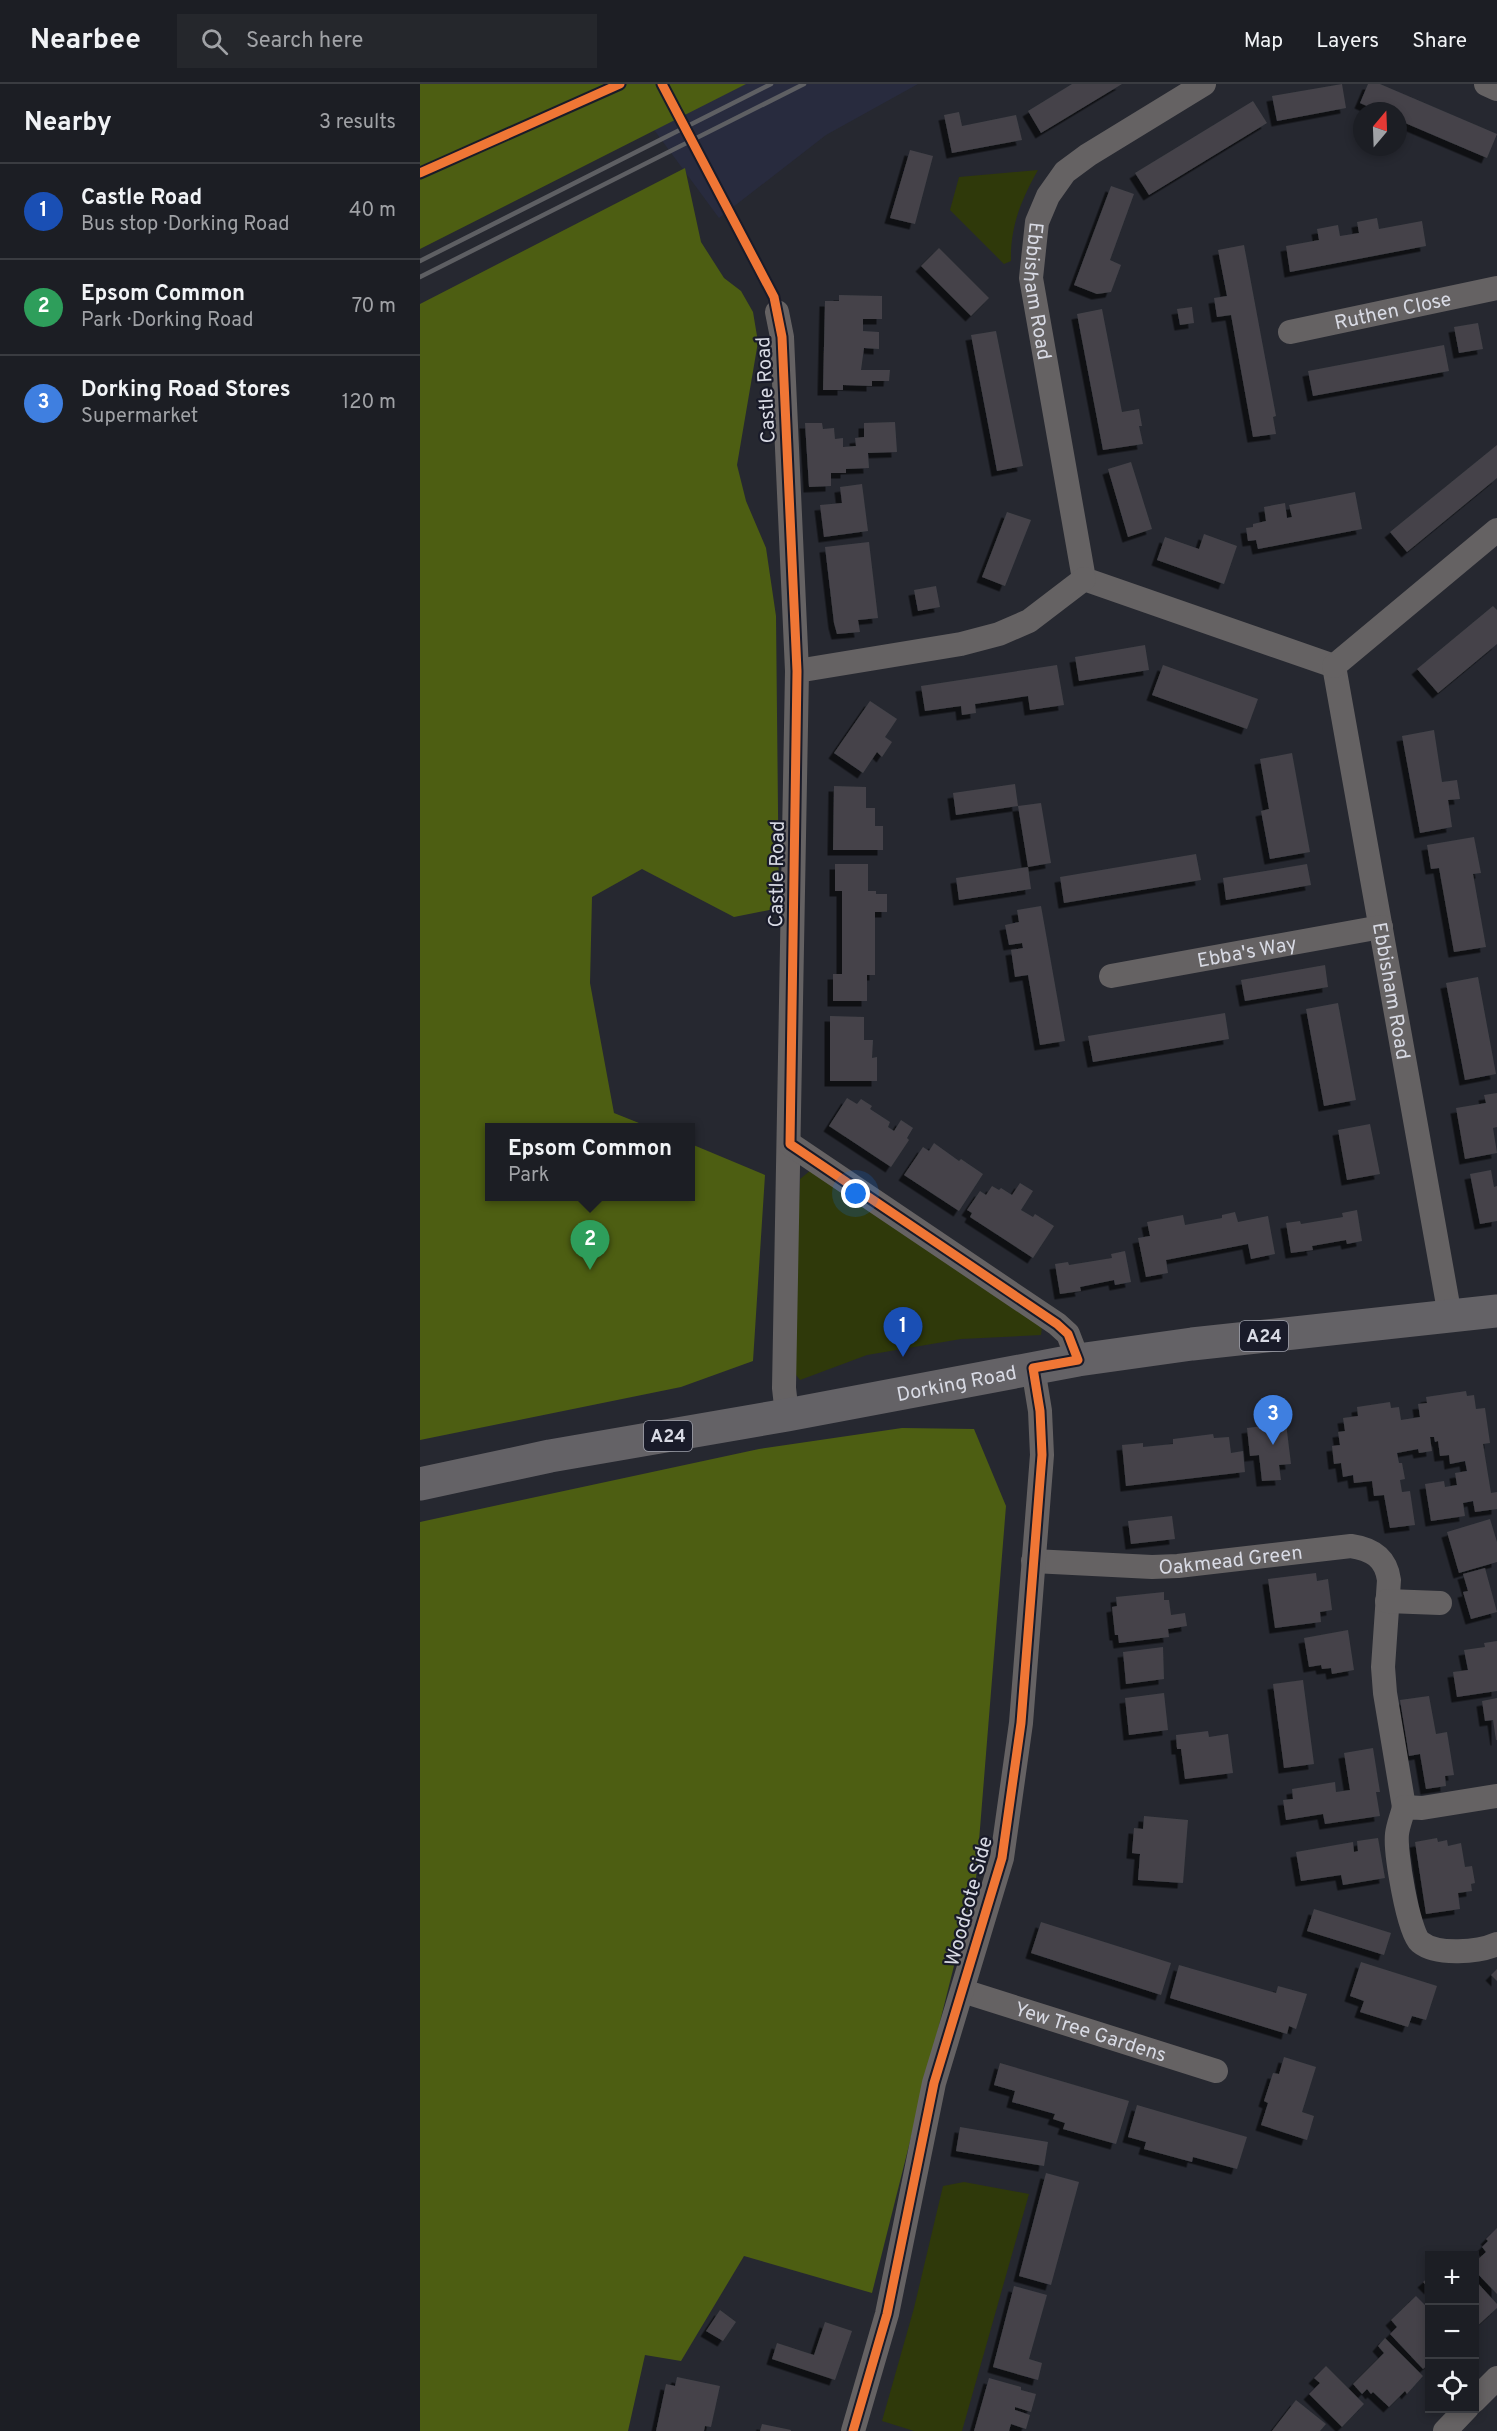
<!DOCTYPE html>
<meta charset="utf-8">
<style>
:root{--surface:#1c1e24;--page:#25272c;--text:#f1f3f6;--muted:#a0a2a6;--line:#3a3c41;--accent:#0f766e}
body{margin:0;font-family:Overpass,sans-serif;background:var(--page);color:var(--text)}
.controls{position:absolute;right:18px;bottom:18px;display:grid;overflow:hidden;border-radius:0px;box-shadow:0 3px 9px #0003}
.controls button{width:54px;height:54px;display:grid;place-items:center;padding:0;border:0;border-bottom:2px solid var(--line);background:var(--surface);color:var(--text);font:30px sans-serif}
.compass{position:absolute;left:933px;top:18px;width:54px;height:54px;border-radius:50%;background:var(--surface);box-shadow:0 3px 9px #0003;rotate:19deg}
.you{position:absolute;left:436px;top:1110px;width:21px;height:21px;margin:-15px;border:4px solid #fff;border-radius:50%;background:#1a73e8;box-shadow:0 0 0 9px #1a73e833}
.badge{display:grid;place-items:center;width:39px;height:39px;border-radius:50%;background:var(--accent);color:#fff;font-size:20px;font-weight:700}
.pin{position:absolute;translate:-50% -50px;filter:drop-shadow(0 2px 3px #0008)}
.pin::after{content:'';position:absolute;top:32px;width:21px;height:18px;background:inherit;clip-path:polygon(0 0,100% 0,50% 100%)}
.popup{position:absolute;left:65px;top:1039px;width:210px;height:78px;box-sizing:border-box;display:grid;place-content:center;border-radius:0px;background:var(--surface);filter:drop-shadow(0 2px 4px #0005);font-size:20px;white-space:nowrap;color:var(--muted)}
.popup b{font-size:22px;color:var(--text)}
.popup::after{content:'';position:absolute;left:50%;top:100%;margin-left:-12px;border:12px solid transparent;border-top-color:var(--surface)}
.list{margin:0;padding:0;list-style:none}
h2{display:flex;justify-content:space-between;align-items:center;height:78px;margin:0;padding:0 24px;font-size:26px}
h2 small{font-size:20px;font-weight:400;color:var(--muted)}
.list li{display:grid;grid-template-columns:39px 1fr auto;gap:18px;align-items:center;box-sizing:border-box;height:96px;padding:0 24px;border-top:2px solid var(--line)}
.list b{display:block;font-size:22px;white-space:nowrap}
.list p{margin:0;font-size:20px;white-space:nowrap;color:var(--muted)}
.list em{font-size:20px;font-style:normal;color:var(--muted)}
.icon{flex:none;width:33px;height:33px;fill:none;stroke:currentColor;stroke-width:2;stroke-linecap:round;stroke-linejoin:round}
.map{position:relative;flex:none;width:1077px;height:2347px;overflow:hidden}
header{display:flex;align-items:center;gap:36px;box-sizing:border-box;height:84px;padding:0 30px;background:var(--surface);border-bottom:2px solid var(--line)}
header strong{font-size:28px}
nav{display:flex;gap:33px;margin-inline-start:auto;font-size:21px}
.search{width:420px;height:54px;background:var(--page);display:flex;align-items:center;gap:15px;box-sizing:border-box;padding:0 21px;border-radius:0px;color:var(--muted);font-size:22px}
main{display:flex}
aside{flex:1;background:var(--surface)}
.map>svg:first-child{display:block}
.built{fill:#282b3e}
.green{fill:#2f390a}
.forest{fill:#4d5e12}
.building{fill:#444349;filter:url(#shadow)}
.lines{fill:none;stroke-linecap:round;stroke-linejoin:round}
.minor{stroke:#656263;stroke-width:24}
.trunk{stroke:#646266;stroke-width:33}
.rail{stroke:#5e5f63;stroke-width:4.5}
.cycleway-casing{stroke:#191b29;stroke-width:13}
.cycleway{stroke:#f07635;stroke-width:9}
.labels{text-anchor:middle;stroke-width:4.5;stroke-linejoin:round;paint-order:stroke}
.shield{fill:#191b29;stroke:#9fa1ac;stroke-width:1.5}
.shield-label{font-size:18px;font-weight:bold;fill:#d8dae4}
.street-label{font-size:20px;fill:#d8dae4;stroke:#191b29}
</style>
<header>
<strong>Nearbee</strong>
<div class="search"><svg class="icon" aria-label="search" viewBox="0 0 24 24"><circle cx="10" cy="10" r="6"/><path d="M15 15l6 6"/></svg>Search here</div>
<nav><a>Map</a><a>Layers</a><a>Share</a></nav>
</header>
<main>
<aside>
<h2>Nearby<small>3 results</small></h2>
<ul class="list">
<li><span class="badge" style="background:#1a4fb4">1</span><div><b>Castle Road</b><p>Bus stop · Dorking Road</p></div><em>40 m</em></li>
<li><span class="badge" style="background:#2e9e5b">2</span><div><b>Epsom Common</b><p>Park · Dorking Road</p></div><em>70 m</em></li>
<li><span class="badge" style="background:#3f7fe0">3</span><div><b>Dorking Road Stores</b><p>Supermarket</p></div><em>120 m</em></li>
</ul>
</aside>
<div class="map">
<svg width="1077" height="2347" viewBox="0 0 1077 2347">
<defs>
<filter id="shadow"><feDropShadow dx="-5.5" dy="5.5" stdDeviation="0" flood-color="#0009"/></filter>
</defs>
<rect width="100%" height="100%" fill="#262830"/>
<path class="built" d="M 215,0 L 498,0 L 406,51 L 299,134 L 204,5 Z"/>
<path class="green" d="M 618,86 C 601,116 590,143 591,177 L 584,180 L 530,126 L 539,93 Z
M 391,1086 L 622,1243 L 621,1251 L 541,1255 L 447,1271 L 380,1296 L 373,1287 L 380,1095 Z
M 544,2098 L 609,2110 L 542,2347 L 494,2347 L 462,2337 L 494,2224 L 523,2102 Z"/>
<path class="forest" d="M 0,0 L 326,0 L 0,165 Z
M 265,84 L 281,158 L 304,194 L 321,207 L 333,228 L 338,258 L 317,381 L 326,417 L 346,464 L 356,532 L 359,824 L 314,833 L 222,785 L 172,813 L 170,899 L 194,1029 L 229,1043 L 70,1044 L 70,1112 L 270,1112 L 271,1060 L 345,1091 L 333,1277 L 261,1303 L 0,1356 L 0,220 Z
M 482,1344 L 554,1345 L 586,1422 L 556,1794 L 452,2209 L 324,2172 L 261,2277 L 225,2271 L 208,2347 L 0,2347 L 0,1438 L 339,1365 Z"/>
<path class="building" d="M 652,0 L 702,0 L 621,49 L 608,27 Z
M 922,0 L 926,24 L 857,37 L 852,12 Z
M 948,0 L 960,0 L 1077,50 L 1067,74 L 978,36 L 978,27 L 958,27 L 940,19 Z
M 833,17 L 847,39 L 729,111 L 715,89 Z
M 539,28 L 542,42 L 596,31 L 602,56 L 532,69 L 524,31 Z
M 490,66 L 513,72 L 495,140 L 470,134 Z
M 691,102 L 714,110 L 690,176 L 701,181 L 691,208 L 677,210 L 654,201 Z
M 957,134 L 959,145 L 1002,137 L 1006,162 L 870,188 L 866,162 L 899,156 L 897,145 L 918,141 L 920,152 L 939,149 L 937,138 Z
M 824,161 L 856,332 L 853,333 L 856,350 L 833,353 L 811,231 L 797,233 L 794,214 L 807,212 L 798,166 Z
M 519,164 L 569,214 L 551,232 L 501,182 Z
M 419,211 L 462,212 L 462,235 L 443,235 L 443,247 L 459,248 L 459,265 L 444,264 L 441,286 L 470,286 L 469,297 L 452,297 L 452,302 L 423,301 L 423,306 L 403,306 L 405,217 L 419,217 Z
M 772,223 L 774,239 L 760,241 L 757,225 Z
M 682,225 L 702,328 L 719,325 L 722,342 L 719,342 L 723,360 L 683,366 L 657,230 Z
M 1058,239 L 1063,265 L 1039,269 L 1034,243 Z
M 576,247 L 603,382 L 577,387 L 551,251 Z
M 1024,261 L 1029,287 L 893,312 L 888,287 Z
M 475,338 L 477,368 L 448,369 L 449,384 L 426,385 L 426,389 L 411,389 L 411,402 L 389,403 L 385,339 L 402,339 L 403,345 L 414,344 L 415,355 L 423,354 L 423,363 L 436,362 L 435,354 L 444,353 L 444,339 Z
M 1077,361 L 1077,394 L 987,468 L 970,448 Z
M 711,378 L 732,445 L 708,453 L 688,385 Z
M 442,400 L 448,447 L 404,453 L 400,421 L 422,419 L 420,403 Z
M 935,408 L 942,445 L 838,465 L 836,456 L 828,457 L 826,444 L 833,443 L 833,440 L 846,437 L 844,423 L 865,419 L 867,434 L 872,433 L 869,421 Z
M 587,428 L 611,436 L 585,502 L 562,493 Z
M 784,450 L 817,462 L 804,500 L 737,476 L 745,453 L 779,465 Z
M 449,458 L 458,534 L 438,536 L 440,548 L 417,550 L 414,539 L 405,463 Z
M 516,502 L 520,523 L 498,527 L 494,506 Z
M 1073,522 L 1077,526 L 1077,560 L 1018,609 L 997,585 Z
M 725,561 L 729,586 L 659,597 L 655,573 Z
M 637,581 L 644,621 L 610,626 L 608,612 L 555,620 L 556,629 L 542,631 L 541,622 L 505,627 L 501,602 Z
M 743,581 L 838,615 L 827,645 L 732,611 Z
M 450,617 L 477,635 L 465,653 L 472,658 L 462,673 L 457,668 L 443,689 L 414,669 Z
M 1014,646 L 1022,698 L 1037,696 L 1040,715 L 1028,716 L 1032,743 L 1000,749 L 982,652 Z
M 872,669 L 890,768 L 850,775 L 841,727 L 849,725 L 840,675 Z
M 595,700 L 598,722 L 536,731 L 533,709 Z
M 414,702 L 446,703 L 446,724 L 455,724 L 455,742 L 463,742 L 463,766 L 413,766 Z
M 621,719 L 631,779 L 608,783 L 598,722 Z
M 1054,753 L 1061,789 L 1053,790 L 1066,863 L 1034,868 L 1019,784 L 1011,785 L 1007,761 Z
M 776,770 L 781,796 L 644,819 L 640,793 Z
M 415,780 L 448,780 L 448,807 L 456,807 L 456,810 L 467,810 L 467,828 L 455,828 L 455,891 L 447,891 L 447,917 L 413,917 L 413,890 L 422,890 L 422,807 L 415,807 Z
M 887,780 L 891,801 L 806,816 L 803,794 Z
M 608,783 L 611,805 L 539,816 L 536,794 Z
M 621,822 L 645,957 L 620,961 L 608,891 L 595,893 L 591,866 L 603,864 L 602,859 L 589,861 L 585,841 L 599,838 L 597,826 Z
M 905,881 L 908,903 L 825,917 L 821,896 Z
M 1058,893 L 1076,990 L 1045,996 L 1026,899 Z
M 918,919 L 936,1016 L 904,1022 L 886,925 Z
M 805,929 L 809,955 L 673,978 L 668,952 Z
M 410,932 L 444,933 L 444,956 L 453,956 L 452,974 L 457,973 L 457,997 L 410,997 Z
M 1077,1009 L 1077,1043 L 1073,1044 L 1077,1069 L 1045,1075 L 1036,1024 L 1066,1019 L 1064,1011 Z
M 427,1014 L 437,1020 L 441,1015 L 452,1022 L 450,1025 L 470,1038 L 468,1043 L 474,1047 L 481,1036 L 493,1044 L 487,1054 L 489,1056 L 471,1083 L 409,1042 Z
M 950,1040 L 960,1090 L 927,1096 L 918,1046 Z
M 514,1059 L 539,1077 L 541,1075 L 563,1090 L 539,1127 L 484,1091 L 503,1063 L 509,1067 Z
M 1071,1086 L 1074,1103 L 1077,1102 L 1077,1137 L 1060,1140 L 1050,1090 Z
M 600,1099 L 613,1107 L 601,1126 L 613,1133 L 615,1130 L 634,1142 L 613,1174 L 550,1133 L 552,1129 L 547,1126 L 560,1107 L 566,1111 L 572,1102 L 579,1106 L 581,1104 L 592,1111 Z
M 937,1126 L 942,1157 L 927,1160 L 926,1156 L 892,1162 L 893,1166 L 871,1169 L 866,1139 L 880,1137 L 881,1140 L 923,1133 L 922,1129 Z
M 815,1128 L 818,1138 L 848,1132 L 855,1170 L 831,1175 L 828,1160 L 746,1176 L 748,1189 L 726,1193 L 718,1154 L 730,1152 L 727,1138 L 763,1131 L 765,1141 L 802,1134 L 802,1131 Z
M 705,1167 L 711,1198 L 695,1201 L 694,1196 L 660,1203 L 661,1207 L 640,1210 L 635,1180 L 648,1178 L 649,1181 L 692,1174 L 691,1170 Z
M 1046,1307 L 1047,1312 L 1054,1311 L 1056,1325 L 1065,1324 L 1070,1359 L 1063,1360 L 1071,1409 L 1077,1408 L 1077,1425 L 1055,1428 L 1053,1417 L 1043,1419 L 1045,1432 L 1011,1437 L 1005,1400 L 1024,1397 L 1025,1403 L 1037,1401 L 1035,1389 L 1047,1387 L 1045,1377 L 1030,1380 L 1029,1371 L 1020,1372 L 1018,1357 L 1015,1358 L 1014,1353 L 1010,1353 L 1012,1367 L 999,1369 L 998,1365 L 977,1369 L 979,1379 L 982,1379 L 985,1395 L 980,1396 L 982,1408 L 990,1407 L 995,1441 L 970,1444 L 964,1411 L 954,1412 L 952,1397 L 934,1399 L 933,1391 L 923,1393 L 921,1379 L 914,1380 L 912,1362 L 920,1361 L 918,1348 L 925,1347 L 923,1334 L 938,1332 L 937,1323 L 970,1318 L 971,1324 L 979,1323 L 981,1336 L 1000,1333 L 998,1320 L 1007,1319 L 1006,1313 Z
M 866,1339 L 871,1380 L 859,1381 L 861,1396 L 842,1397 L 839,1371 L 830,1372 L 827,1344 Z
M 793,1350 L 794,1354 L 809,1353 L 811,1369 L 823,1367 L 825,1388 L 706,1402 L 702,1361 L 723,1359 L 723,1363 L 753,1360 L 753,1355 Z
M 752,1432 L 755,1455 L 711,1460 L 708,1437 Z
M 1070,1435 L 1077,1458 L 1077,1478 L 1039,1489 L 1027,1448 Z
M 1065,1484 L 1077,1528 L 1051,1535 L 1043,1508 L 1048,1507 L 1043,1490 Z
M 896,1489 L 897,1497 L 908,1495 L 912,1526 L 900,1528 L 901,1538 L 855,1544 L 848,1495 Z
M 744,1508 L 744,1516 L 749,1516 L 751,1531 L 765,1529 L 767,1542 L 748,1545 L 749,1553 L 699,1559 L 698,1551 L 695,1551 L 692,1523 L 697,1522 L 696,1513 Z
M 928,1546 L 934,1586 L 912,1590 L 911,1584 L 902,1585 L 901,1581 L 889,1583 L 884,1554 Z
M 1077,1557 L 1077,1607 L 1037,1613 L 1033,1588 L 1048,1586 L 1044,1566 L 1065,1563 L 1064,1559 Z
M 743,1563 L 744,1595 L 706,1600 L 703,1568 Z
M 883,1596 L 894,1680 L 864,1684 L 853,1600 Z
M 744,1609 L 748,1646 L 709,1651 L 705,1614 Z
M 1009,1612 L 1016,1650 L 1027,1648 L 1034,1691 L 1025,1692 L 1026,1702 L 1006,1705 L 1000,1670 L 989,1672 L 980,1616 Z
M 1077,1614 L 1077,1656 L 1076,1656 L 1073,1636 L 1065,1637 L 1062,1617 Z
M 788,1647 L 789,1653 L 808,1650 L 813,1689 L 765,1695 L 761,1665 L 757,1665 L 756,1651 Z
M 953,1664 L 960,1708 L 956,1708 L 960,1732 L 905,1740 L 903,1730 L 866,1736 L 863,1716 L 873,1715 L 872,1705 L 915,1698 L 916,1708 L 930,1706 L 924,1669 Z
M 724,1732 L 768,1736 L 763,1799 L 718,1796 L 720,1770 L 712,1769 L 714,1744 L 723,1745 Z
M 958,1754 L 965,1794 L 923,1801 L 921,1791 L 881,1797 L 876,1768 L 933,1758 L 934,1768 L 938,1767 L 937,1757 Z
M 1017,1754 L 1018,1758 L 1027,1756 L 1028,1762 L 1041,1759 L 1045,1783 L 1052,1782 L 1055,1799 L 1051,1800 L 1052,1807 L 1038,1809 L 1040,1825 L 1006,1830 L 995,1758 Z
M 894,1825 L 971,1849 L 964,1871 L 887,1847 Z
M 621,1838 L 751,1879 L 741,1911 L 611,1869 Z
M 941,1878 L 1017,1902 L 1006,1936 L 992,1932 L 988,1943 L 940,1928 L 944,1917 L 930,1912 Z
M 759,1881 L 856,1909 L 858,1902 L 887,1910 L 876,1945 L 869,1942 L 867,1950 L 750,1914 Z
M 1077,1885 L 1077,1897 L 1071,1891 Z
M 864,1973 L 896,1983 L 882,2028 L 894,2032 L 887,2056 L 841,2041 L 848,2019 L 844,2017 L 853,1989 L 859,1990 Z
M 580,1979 L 709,2017 L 696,2060 L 643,2045 L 645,2039 L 633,2035 L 635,2030 L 592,2018 L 595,2007 L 574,2001 Z
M 717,2021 L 827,2053 L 817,2085 L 773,2073 L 772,2078 L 724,2065 L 726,2058 L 708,2053 Z
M 540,2043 L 628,2058 L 624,2082 L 536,2067 Z
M 626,2089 L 659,2098 L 631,2201 L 599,2192 Z
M 1077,2144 L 1077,2210 L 1054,2186 L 1054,2179 L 1066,2168 L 1062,2163 L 1068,2157 L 1066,2155 Z
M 1010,2192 L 1010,2205 L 1003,2198 Z
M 1054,2195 L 1077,2220 L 1077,2224 L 1054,2245 Z
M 594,2202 L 627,2211 L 609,2275 L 622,2279 L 618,2296 L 573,2283 Z
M 996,2212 L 1010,2226 L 1010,2279 L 1003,2285 L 970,2250 L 977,2243 L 971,2236 Z
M 300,2226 L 316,2238 L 303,2257 L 286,2247 Z
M 405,2238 L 432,2247 L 415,2296 L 352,2275 L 357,2259 L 394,2271 Z
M 965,2254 L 1003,2292 L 987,2310 L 985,2307 L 969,2323 L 953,2308 L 951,2310 L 947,2305 L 942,2310 L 933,2300 L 964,2269 L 958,2262 Z
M 906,2282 L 944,2320 L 922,2343 L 889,2310 L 900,2299 L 894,2294 Z
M 257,2293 L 300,2302 L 291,2343 L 285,2342 L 284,2347 L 236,2347 L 246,2300 L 255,2302 Z
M 569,2294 L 601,2303 L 601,2306 L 616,2310 L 611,2328 L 595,2323 L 595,2326 L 610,2331 L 606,2345 L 591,2340 L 589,2347 L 554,2347 Z
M 876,2316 L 906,2340 L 900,2347 L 852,2347 Z
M 342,2340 L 371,2346 L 371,2347 L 340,2347 Z"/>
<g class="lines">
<g class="minor">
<path id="s1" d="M 784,0 L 668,71 L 645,88 L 628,112 L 617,138 L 611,194 L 664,495 L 914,582"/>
<path d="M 1066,0 L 1077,5"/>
<path d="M 357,228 L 362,253 L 377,587 L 364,1304 L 367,1331"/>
<path id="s2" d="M 870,248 L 1077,204"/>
<path id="s3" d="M 914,582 L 1030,1232"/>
<path d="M 914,582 L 1077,446"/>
<path d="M 377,587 L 541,560 L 579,550 L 609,537 L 664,495"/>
<path id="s4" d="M 691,892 L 961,843"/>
<path d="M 370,1060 L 637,1240 L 648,1250 L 658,1276"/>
<path id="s5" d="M 613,1477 L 732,1483 L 758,1482 L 931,1462 C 952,1465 966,1474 969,1496 L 963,1583 L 965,1609 L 984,1723"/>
<path d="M 967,1517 L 1020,1519"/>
<path d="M 1076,1712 L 1002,1724 L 984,1723 C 982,1732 978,1741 977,1750 C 975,1768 988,1847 1000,1858 C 1017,1872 1059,1868 1077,1860"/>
<path id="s6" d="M 543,1907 L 796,1987"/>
<path d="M 1054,2317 L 1077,2294"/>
<path d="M 433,2347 L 467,2230 L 514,1999 L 582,1774 L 601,1639 L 622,1371 L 620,1327 L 613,1284"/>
<path d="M 1025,2347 L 1047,2324"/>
</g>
<path class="trunk" id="s7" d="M 0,1400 L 130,1372 L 367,1331 L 658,1276 L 772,1260 L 1077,1227"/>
<path class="rail" d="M 0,177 L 351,0
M 0,193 L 384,0"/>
<g class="cycleway-casing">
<path id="cycleway" d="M 242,0 L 354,213 L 362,253 L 377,587 L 370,1060 L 637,1240 L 648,1250 L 658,1276 L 613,1284 L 620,1327 L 622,1371 L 601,1639 L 582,1774 L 514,1999 L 467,2230 L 433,2347
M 0,89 L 200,0"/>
</g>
<use href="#cycleway" class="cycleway"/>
</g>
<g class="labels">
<g class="shield">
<rect x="820" y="1237" width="48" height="30" rx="4.5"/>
<rect x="224" y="1337" width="48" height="30" rx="4.5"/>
</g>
<g class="shield-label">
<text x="844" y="1258">A24</text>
<text x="248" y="1358">A24</text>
</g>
<g class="street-label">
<text dy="7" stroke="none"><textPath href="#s1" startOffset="292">Ebbisham Road</textPath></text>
<text dy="7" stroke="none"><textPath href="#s2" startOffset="105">Ruthen Close</textPath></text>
<text transform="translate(345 306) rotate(-93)" y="7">Castle Road</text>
<text transform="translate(356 790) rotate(-89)" y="7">Castle Road</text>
<text dy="7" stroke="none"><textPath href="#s4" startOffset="138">Ebba's Way</textPath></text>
<text dy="7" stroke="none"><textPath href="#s3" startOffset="330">Ebbisham Road</textPath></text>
<text dy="7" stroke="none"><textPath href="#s7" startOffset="546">Dorking Road</textPath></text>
<text dy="7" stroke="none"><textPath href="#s5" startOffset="198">Oakmead Green</textPath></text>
<text transform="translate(548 1817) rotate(-75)" y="7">Woodcote Side</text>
<text dy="7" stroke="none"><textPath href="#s6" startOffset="134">Yew Tree Gardens</textPath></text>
</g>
</g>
</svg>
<div class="controls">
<button>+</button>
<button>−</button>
<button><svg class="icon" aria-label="locate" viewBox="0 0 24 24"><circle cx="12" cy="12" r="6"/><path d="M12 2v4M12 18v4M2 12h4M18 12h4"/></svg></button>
</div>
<svg class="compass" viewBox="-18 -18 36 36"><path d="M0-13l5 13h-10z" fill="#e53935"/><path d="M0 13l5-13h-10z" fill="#a0a2a6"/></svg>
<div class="you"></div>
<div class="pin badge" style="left:483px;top:1273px;background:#1a4fb4">1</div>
<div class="pin badge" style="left:170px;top:1186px;background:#2e9e5b">2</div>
<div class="popup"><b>Epsom Common</b>Park</div>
<div class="pin badge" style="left:853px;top:1361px;background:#3f7fe0">3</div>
</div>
</main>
